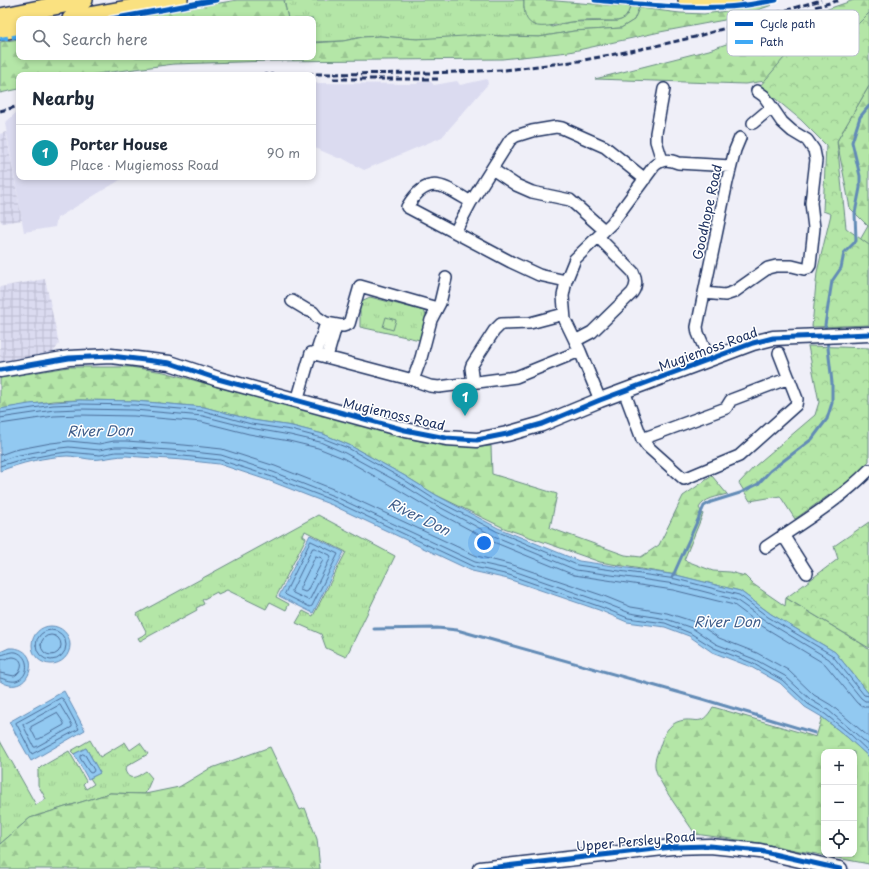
<!DOCTYPE html>
<meta charset="utf-8">
<style>
:root{--surface:#fff;--page:#f2f2f3;--text:#1f2937;--muted:#747a83;--line:#e0e1e3;--accent:#1a73e8}
body{margin:0;font-family:"Playpen Sans",sans-serif;background:var(--page);color:var(--text)}
.controls{position:absolute;right:12px;bottom:12px;display:grid;overflow:hidden;border-radius:8px;box-shadow:0 2px 6px #0003}
.controls button{width:36px;height:36px;display:grid;place-items:center;padding:0;border:0;border-bottom:1px solid var(--line);background:var(--surface);color:var(--text);font:20px sans-serif}
.you{position:absolute;left:484px;top:543px;width:14px;height:14px;margin:-10px;border:3px solid #fff;border-radius:50%;background:#1a73e8;box-shadow:0 0 0 6px #1a73e833}
.badge{display:grid;place-items:center;width:26px;height:26px;border-radius:50%;background:var(--accent);color:#fff;font-size:13px;font-weight:700}
.pin{position:absolute;translate:-50% -33px;filter:drop-shadow(0 1px 2px #0008)}
.pin::after{content:'';position:absolute;top:21px;width:14px;height:12px;background:inherit;clip-path:polygon(0 0,100% 0,50% 100%)}
.list{margin:0;padding:0;list-style:none}
h2{display:flex;justify-content:space-between;align-items:center;height:52px;margin:0;padding:0 16px;font-size:17px}
h2 small{font-size:13px;font-weight:400;color:var(--muted)}
.list li{display:grid;grid-template-columns:26px 1fr auto;gap:12px;align-items:center;box-sizing:border-box;height:56px;padding:0 16px;border-top:1px solid var(--line)}
.list b{display:block;font-size:15px;white-space:nowrap}
.list p{margin:0;font-size:13px;white-space:nowrap;color:var(--muted)}
.list em{font-size:13px;font-style:normal;color:var(--muted)}
.icon{flex:none;width:22px;height:22px;fill:none;stroke:currentColor;stroke-width:2;stroke-linecap:round;stroke-linejoin:round}
.map{position:relative;flex:none;width:869px;height:869px;overflow:hidden}
.search{position:absolute;background:var(--surface);box-shadow:0 2px 6px #0003;left:16px;top:16px;width:300px;height:44px;display:flex;align-items:center;gap:10px;box-sizing:border-box;padding:0 14px;border-radius:8px;color:var(--muted);font-size:15px}
.panel{position:absolute;background:var(--surface);box-shadow:0 2px 6px #0003;left:16px;top:72px;width:300px;height:108px;border-radius:8px}
.map>svg:first-child{display:block}
.built{fill:#dbdbf0}
.industrial{fill:url(#industrial-grid)}
.grass{fill:url(#grass-tufts);stroke:#688a82}
.forest{fill:url(#forest-firs);stroke:#688a82;fill-rule:evenodd}
.park{fill:url(#park-crowns);stroke:#688a82}
.water{fill:#92c9f1;stroke:#628bb6}
.lines{fill:none;stroke-linecap:round;stroke-linejoin:round}
.shore{stroke:#4b6d99;stroke-width:1}
.stream{stroke:#628bb6;stroke-width:3}
.minor-casing{stroke:#1b2f5e;stroke-width:14}
.tertiary-casing{stroke:#1b2f5e;stroke-width:17}
.primary-casing{stroke:#1b2f5e;stroke-width:20}
.minor{stroke:#fff;stroke-width:11}
.tertiary{stroke:#fff;stroke-width:14}
.primary{stroke:#fae180;stroke-width:17}
.rail{stroke:#1b2f5e;stroke-width:3;stroke-dasharray:6 3;stroke-linecap:butt}
.quiet{stroke:#3fa9f5;stroke-width:4;stroke-dasharray:8 4;stroke-linecap:butt}
.cycleway-casing{stroke:#fff;stroke-width:8}
.cycleway{stroke:#0057b8;stroke-width:5}
.labels{text-anchor:middle;stroke-width:3;stroke-linejoin:round;paint-order:stroke}
.street-label{font-size:13px;fill:#1b2f5e;stroke:#fff}
.water-label{font-size:14px;font-style:italic;fill:#3f5d8a;stroke:#fff}
.key{fill:#fff;stroke:#bbc1cf;stroke-width:1}
.key-label{font-size:11px;fill:#1b2f5e}
</style>
<div class="map">
<svg width="869" height="869" viewBox="0 0 869 869">
<defs>
<pattern id="industrial-grid" width="8" height="8" patternUnits="userSpaceOnUse"><rect width="8" height="8" fill="#dbdbf0"/><path d="M0 4h8M4 0v8" fill="none" stroke="#bbbcd0"/></pattern>
<pattern id="grass-tufts" width="24" height="20" patternUnits="userSpaceOnUse"><rect width="24" height="20" fill="#b4e6a7"/><path d="M3 7l-1-3M5 7V3M7 7l1-3M15 17l-1-3M17 17v-4M19 17l1-3" fill="none" stroke="#9ac692"/></pattern>
<pattern id="forest-firs" width="22" height="20" patternUnits="userSpaceOnUse"><rect width="22" height="20" fill="#b4e6a7"/><path d="M5 1l3.5 6h-7zM16 11l3.5 6h-7z" fill="#9ac692"/></pattern>
<pattern id="park-crowns" width="20" height="18" patternUnits="userSpaceOnUse"><rect width="20" height="18" fill="#b4e6a7"/><path d="M2 6a3 3 0 1 1 6 0M12 15a3 3 0 1 1 6 0" fill="none" stroke="#9ac692"/></pattern>
</defs>
<rect width="100%" height="100%" fill="#efeff8"/>
<filter id="ink" filterUnits="userSpaceOnUse"><feTurbulence type="fractalNoise" baseFrequency=".025" numOctaves="2"/><feDisplacementMap in="SourceGraphic" scale="8" xChannelSelector="R" yChannelSelector="G"/><feConvolveMatrix kernelMatrix="1 2 1 2 8 2 1 2 1" color-interpolation-filters="sRGB"/></filter>
<g filter="url(#ink)">
<path class="built" d="M 487,79 L 488,84 L 442,137 L 364,170 L 342,158 L 338,158 L 313,147 L 313,83 L 417,84 L 418,82 L 430,81 L 434,85 L 457,81 L 460,85 Z
M 19,110 L 19,177 L 125,177 L 57,218 L 55,227 L 24,232 L 5,123 Z"/>
<path class="industrial" d="M 6,132 L 22,220 L 2,223 L 0,219 L 0,134 Z
M 45,279 L 59,344 L 52,354 L 0,363 L 0,287 Z"/>
<path class="grass" d="M 284,0 L 524,0 L 524,9 L 552,27 L 570,22 L 617,21 C 626,19 627,16 630,7 L 639,8 L 634,20 L 621,28 L 574,31 L 539,37 L 518,36 L 417,39 L 380,36 L 363,37 L 343,41 L 313,42 L 313,19 L 288,19 Z
M 370,297 L 424,311 L 427,317 L 420,340 L 360,327 L 360,311 L 356,309 L 359,302 Z
M 318,515 L 395,556 L 346,657 L 326,648 L 321,634 L 296,623 L 303,611 L 313,616 L 346,552 L 305,531 L 303,536 L 306,538 L 276,597 L 289,604 L 286,610 L 270,602 L 266,609 L 227,590 L 218,594 L 217,592 L 202,600 L 204,604 L 196,608 L 197,610 L 140,641 L 138,638 L 147,633 L 137,614 Z
M 90,740 L 100,757 L 125,742 L 130,750 L 140,743 L 148,754 L 127,766 L 125,770 C 129,783 138,776 146,771 L 152,778 L 145,794 L 110,793 L 30,818 L 0,844 L 0,741 L 36,805 L 46,799 L 38,785 L 38,770 L 41,767 L 69,751 L 86,781 L 83,784 L 86,789 L 94,784 L 90,778 L 100,773 L 86,748 L 74,754 L 71,751 Z"/>
<path class="forest" d="M 237,0 L 284,0 L 288,19 L 129,19 Z
M 524,0 L 544,0 L 630,7 C 627,16 626,19 617,21 C 601,21 585,20 570,22 C 547,26 522,36 524,0 Z
M 854,0 L 869,0 L 869,13 L 842,40 L 802,37 L 765,81 L 745,84 L 595,79 L 709,50 Z
M 772,5 L 735,18 L 660,32 L 569,52 L 502,59 L 270,61 L 174,64 L 88,75 L 19,75 L 19,89 L 0,93 L 0,42 L 19,39 L 19,57 L 313,57 L 313,43 L 343,41 L 363,37 L 380,36 L 417,39 L 480,35 L 539,37 L 574,31 L 621,28 L 634,20 L 639,8 L 680,13 L 704,14 Z
M 869,86 L 869,290 L 858,321 L 831,329 L 838,278 L 868,226 L 850,208 L 837,141 Z
M 69,367 L 130,367 L 164,372 C 222,388 281,404 340,419 C 389,433 439,451 491,446 L 492,474 L 557,494 L 550,528 L 625,555 L 641,557 L 659,545 L 683,496 L 712,476 L 727,494 C 717,497 704,498 699,508 L 703,514 L 684,560 L 713,571 L 730,572 L 745,576 L 753,584 L 785,606 L 786,598 L 862,644 L 869,650 L 869,694 L 835,652 L 771,614 L 740,591 L 676,575 L 600,562 L 504,528 L 436,495 L 405,476 L 349,445 L 323,434 L 292,426 L 252,420 L 204,407 L 135,401 L 80,400 L 53,401 L 0,409 L 0,378 Z
M 713,707 L 816,737 L 822,717 L 847,737 L 869,757 L 869,864 L 753,842 L 695,834 C 686,819 656,781 655,766 C 654,759 659,750 661,743 C 664,734 668,726 677,722 C 695,715 700,730 713,707 ZM 824,752 L 854,752 L 854,854 L 824,854 Z
M 270,747 L 300,810 L 305,808 L 317,839 L 320,869 L 0,869 L 0,844 L 30,818 L 110,793 L 145,794 L 179,787 L 209,769 Z"/>
<path class="park" d="M 869,13 L 869,86 L 837,141 L 846,228 L 869,245 L 869,325 L 812,327 L 817,272 L 831,214 L 823,211 L 826,145 L 801,120 L 760,86 L 802,37 L 842,40 Z
M 386,317 L 396,320 L 393,330 L 383,327 Z
M 808,346 L 869,348 L 869,461 L 856,476 L 795,519 L 780,496 L 750,501 L 739,483 L 755,466 L 815,415 L 819,402 Z
M 869,522 L 869,648 L 786,598 L 838,559 L 834,546 Z"/>
<path class="water" d="M 80,400 L 135,401 L 204,407 L 252,420 L 292,426 L 323,434 L 349,445 L 405,476 L 436,495 L 498,528 L 579,561 L 676,575 L 740,591 L 771,614 L 835,652 L 869,694 L 869,757 L 847,737 L 822,717 L 805,707 L 780,683 L 751,667 L 712,652 L 689,636 L 665,627 L 627,622 L 599,610 L 508,579 L 472,571 L 332,505 L 270,481 L 219,464 L 183,460 L 126,456 C 117,456 109,458 101,459 C 90,461 78,456 67,456 C 44,457 21,463 0,471 L 0,409 L 29,404 Z
M 310,535 L 344,552 L 313,613 L 279,596 Z
M32 645a19 19 0 1 1 38 0a19 19 0 1 1-38 0Z
M 9,648 C 46,646 30,701 0,681 L 0,652 Z
M 64,691 L 85,730 L 31,761 L 9,722 Z
M 86,748 L 100,773 L 88,779 L 74,754 Z"/>
<g class="lines">
<path class="shore" d="M 0,413 L 53,405 L 80,404 L 134,405 L 204,411 L 251,424 L 291,430 L 322,438 L 348,448 L 403,479 L 434,499 L 496,531 L 577,565 L 676,579 L 739,595 L 768,617 L 832,655 L 864,695 L 869,696
M 0,418 L 54,410 L 80,409 L 134,410 L 203,416 L 250,428 L 290,435 L 320,442 L 345,453 L 400,483 L 432,503 L 494,536 L 576,570 L 675,584 L 736,600 L 766,621 L 829,659 L 861,698 L 865,701 L 869,701
M 0,424 L 54,416 L 80,415 L 134,416 L 202,422 L 249,434 L 289,441 L 318,448 L 343,458 L 397,489 L 429,508 L 491,541 L 574,575 L 673,590 L 734,605 L 762,626 L 825,664 L 857,703 L 863,707 L 869,707
M 0,455 L 14,450 L 51,443 L 69,441 L 99,444 L 114,441 L 126,441 L 184,445 L 222,449 L 275,466 L 338,491 L 477,556 L 513,565 L 604,596 L 631,607 L 667,613 L 695,622 L 719,638 L 757,653 L 788,670 L 814,695 L 831,705 L 869,737
M 0,461 L 14,456 L 51,449 L 69,447 L 99,450 L 115,447 L 126,447 L 184,451 L 221,455 L 273,472 L 336,497 L 475,562 L 511,570 L 602,602 L 630,613 L 666,619 L 692,628 L 716,644 L 754,659 L 785,676 L 811,700 L 828,710 L 869,745
M 0,466 L 16,461 L 52,454 L 68,452 L 100,455 L 116,452 L 126,452 L 183,456 L 220,460 L 272,477 L 334,501 L 474,567 L 509,575 L 601,607 L 628,618 L 665,623 L 690,633 L 714,648 L 752,663 L 782,680 L 808,704 L 825,714 L 850,734 L 869,752
M 311,541 L 336,553 L 338,554 L 312,606 L 310,607 L 286,595 L 285,594 Z
M 313,548 L 315,548 L 330,555 L 331,557 L 310,599 L 308,600 L 293,593 L 292,591 Z
M 316,556 L 322,558 L 323,560 L 307,591 L 305,592 L 300,590 L 300,588 Z
M36 645a15 15 0 1 1 30 0a15 15 0 1 1-30 0Z
M41 645a10 10 0 1 1 20 0a10 10 0 1 1-20 0Z
M 0,655 C 5,655 9,651 16,652 C 30,656 30,677 16,681 C 10,682 5,679 0,678
M 0,660 C 5,660 8,657 13,657 C 25,658 23,672 14,676 L 0,673
M 61,698 L 63,699 L 79,729 L 32,754 L 16,723 Z
M 60,705 L 72,725 L 72,727 L 36,747 L 34,747 L 23,725 Z
M 57,713 L 64,723 L 64,725 L 39,739 L 36,739 L 31,729 L 31,727 Z
M 83,754 L 85,755 L 94,770 L 93,772 L 91,773 L 89,772 L 80,758 L 80,756 Z"/>
<path class="stream" d="M 826,332 L 825,325 L 832,281 L 841,268 L 844,253 L 856,241 L 855,213 L 860,188 L 860,176 L 852,142 L 860,117 L 869,106
M 672,578 L 704,506 L 711,502 L 740,493 L 758,484 L 770,471 L 812,439 L 827,419 L 832,403 L 832,383 L 827,339
M 374,629 L 437,628 L 457,630 L 702,699 L 815,733"/>
<g class="minor-casing">
<path id="minor" d="M 753,123 L 772,107
M 662,160 L 656,141 L 656,133 L 664,89
M 492,169 L 516,185 L 532,192 L 570,200 L 604,230
M 471,202 C 444,186 428,172 407,207 L 511,262 L 539,275 L 566,281
M 455,232 L 471,202 L 510,140 L 516,136 L 532,131 L 556,127 L 562,128 L 605,147 L 645,179
M 704,293 L 725,295 L 734,292 L 768,268 L 776,266 L 792,266 L 804,269 L 808,268 L 810,265 L 814,228 L 811,203 L 816,160 L 814,150 L 807,140 L 792,131 L 782,122 L 764,96 L 757,91
M 292,301 L 307,310 L 313,312 L 317,317 L 326,323 L 316,354
M 326,323 L 343,326 L 349,324 L 360,286 L 437,308
M 575,341 L 592,332 L 632,293 C 637,286 637,280 633,272 L 598,237
M 327,357 L 336,326
M 709,359 L 698,333 L 697,327 L 727,182 L 735,150 L 740,138
M 413,380 L 421,358 L 431,320 L 440,303 L 446,278
M 473,383 L 471,368 L 472,365 L 494,331 L 501,324 L 530,323 L 564,314
M 624,391 L 642,439 L 647,446 L 684,479 L 739,456 L 796,405 L 797,399 L 779,353
M 600,400 L 580,351 L 565,320 L 563,296 L 566,281 L 575,259 L 612,223 L 654,166 C 662,159 668,159 678,163 L 731,166
M 297,401 L 311,353 L 413,380 L 430,386 L 439,387 L 516,377 L 580,351
M 642,439 L 726,408 L 731,400 L 789,378
M 783,535 L 807,573
M 766,547 C 801,523 839,501 869,470"/>
</g>
<g class="tertiary-casing">
<path id="tertiary" d="M 0,370 L 69,358 L 111,356 L 170,363 L 218,379 L 405,430 L 446,438 L 477,440 L 507,434 L 542,424 L 600,400 L 753,343 L 773,338 L 869,334
M 480,869 L 672,847 L 710,846 L 760,851 L 840,869"/>
</g>
<g class="primary-casing">
<path id="primary" d="M 687,0 L 716,1 L 733,0
M 0,17 L 84,0
M 71,19 L 179,0
M 0,31 L 19,28"/>
</g>
<use href="#minor" class="minor"/>
<use href="#tertiary" class="tertiary"/>
<use href="#primary" class="primary"/>
<path class="rail" d="M 815,7 L 840,0
M 217,75 L 429,73 L 505,70 L 579,61 L 651,47 L 695,37 L 821,0
M 333,79 L 439,79
M 0,111 L 19,106"/>
<path class="quiet" d="M 0,39 L 19,36"/>
<g class="cycleway-casing">
<path id="cycleway" d="M 595,0 C 637,4 681,9 724,7 C 742,7 759,3 776,0
M 111,19 L 216,0
M 0,370 L 69,358 L 111,356 L 170,363 L 218,379 L 405,430 L 446,438 L 477,440 L 507,434 L 542,424 L 600,400 L 753,343 L 773,338 L 869,334
M 480,869 L 672,847 L 710,846 L 760,851 L 840,869"/>
</g>
<use href="#cycleway" class="cycleway"/>
</g>
</g>
<g class="labels">
<g class="street-label">
<text transform="translate(707 212) rotate(-78)" y="5">Goodhope Road</text>
<text transform="translate(708 349) rotate(-20)" y="5">Mugiemoss Road</text>
<text transform="translate(394 414) rotate(13)" y="5">Mugiemoss Road</text>
<text transform="translate(636 841) rotate(-5)" y="5">Upper Persley Road</text>
</g>
<g class="water-label">
<text transform="translate(100 431) rotate(-1)" y="5">River Don</text>
<text transform="translate(419 517) rotate(26)" y="5">River Don</text>
<text x="727" y="627">River Don</text>
</g>
</g>
<rect x="727" y="10" width="132" height="46" rx="6" class="key"/>
<rect x="735" y="22" width="18" height="4" fill="#0057b8"/>
<rect x="735" y="40" width="18" height="4" fill="#3fa9f5"/>
<g class="key-label">
<text x="760" y="28">Cycle path</text>
<text x="760" y="46">Path</text>
</g>
</svg>
<div class="controls">
<button>+</button>
<button>−</button>
<button><svg class="icon" aria-label="locate" viewBox="0 0 24 24"><circle cx="12" cy="12" r="6"/><path d="M12 2v4M12 18v4M2 12h4M18 12h4"/></svg></button>
</div>
<div class="you"></div>
<div class="pin badge" style="left:465px;top:416px;background:#0f9aa8">1</div>
<div class="search"><svg class="icon" aria-label="search" viewBox="0 0 24 24"><circle cx="10" cy="10" r="6"/><path d="M15 15l6 6"/></svg>Search here</div>
<section class="panel">
<h2>Nearby<small></small></h2>
<ul class="list">
<li><span class="badge" style="background:#0f9aa8">1</span><div><b>Porter House</b><p>Place · Mugiemoss Road</p></div><em>90 m</em></li>
</ul>
</section>
</div>
